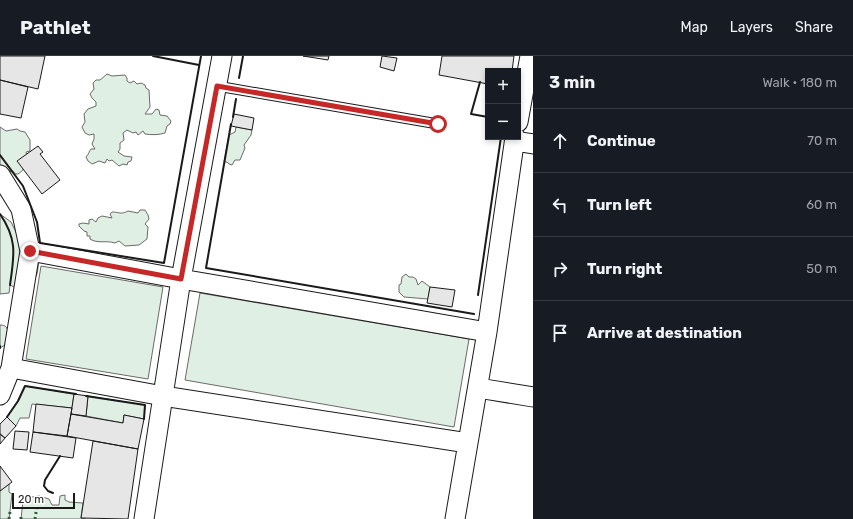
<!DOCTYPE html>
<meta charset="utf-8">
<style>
:root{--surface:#171b24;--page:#242831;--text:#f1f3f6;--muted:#9ea1a6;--line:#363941}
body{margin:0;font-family:Rubik,sans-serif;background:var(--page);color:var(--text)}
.controls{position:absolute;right:12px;top:12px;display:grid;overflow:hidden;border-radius:0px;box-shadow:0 2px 6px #0003}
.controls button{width:36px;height:36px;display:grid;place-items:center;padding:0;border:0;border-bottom:1px solid var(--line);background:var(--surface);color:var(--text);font:20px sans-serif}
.scale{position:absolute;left:12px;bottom:10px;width:63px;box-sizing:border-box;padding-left:4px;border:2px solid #1a1a1a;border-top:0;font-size:11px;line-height:14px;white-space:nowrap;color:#1a1a1a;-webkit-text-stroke:3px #fff;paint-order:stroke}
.stop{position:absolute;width:12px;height:12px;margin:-9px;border:3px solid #c62828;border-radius:50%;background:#fff}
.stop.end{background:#c62828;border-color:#fff;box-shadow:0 1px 4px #0008}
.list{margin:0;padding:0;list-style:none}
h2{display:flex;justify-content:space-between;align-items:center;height:52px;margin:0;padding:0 16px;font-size:17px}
h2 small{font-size:13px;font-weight:400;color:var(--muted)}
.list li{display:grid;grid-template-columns:26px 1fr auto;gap:12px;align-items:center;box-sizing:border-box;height:64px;padding:0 16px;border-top:1px solid var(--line)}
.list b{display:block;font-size:15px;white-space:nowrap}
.list em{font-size:13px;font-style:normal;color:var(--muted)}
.icon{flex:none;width:22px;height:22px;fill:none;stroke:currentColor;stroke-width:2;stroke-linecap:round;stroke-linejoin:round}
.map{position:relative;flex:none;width:533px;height:463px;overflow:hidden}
header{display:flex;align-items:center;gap:24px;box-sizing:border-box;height:56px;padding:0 20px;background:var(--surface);border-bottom:1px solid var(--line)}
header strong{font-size:19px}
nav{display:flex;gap:22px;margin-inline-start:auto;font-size:14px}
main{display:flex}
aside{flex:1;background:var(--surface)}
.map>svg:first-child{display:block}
.green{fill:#e0efe3;stroke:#6a6a6a}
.building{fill:#e6e6e6;stroke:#1a1a1a}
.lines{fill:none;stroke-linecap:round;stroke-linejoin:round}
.lane-casing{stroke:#1a1a1a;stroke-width:11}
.street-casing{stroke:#1a1a1a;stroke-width:21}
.lane{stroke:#fff;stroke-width:9}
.street{stroke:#fff;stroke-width:19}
.hedge{stroke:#2b5a34;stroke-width:3;stroke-dasharray:2 3;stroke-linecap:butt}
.wall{stroke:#1a1a1a;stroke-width:2}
.route{stroke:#c62828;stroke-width:5}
</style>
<header>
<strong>Pathlet</strong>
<nav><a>Map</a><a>Layers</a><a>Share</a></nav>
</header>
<main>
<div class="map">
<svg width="533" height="463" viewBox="0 0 533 463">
<rect width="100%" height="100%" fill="#fff"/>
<path class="green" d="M 107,18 L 112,20 L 125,19 L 127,22 L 127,25 L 130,27 L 134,25 L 137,28 L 141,27 L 145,29 L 146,32 L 149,34 L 150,51 L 145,58 L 152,58 L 156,53 L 159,54 L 160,59 L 167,60 L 171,65 L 170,68 L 167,70 L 165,77 C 159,79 151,79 145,78 L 143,75 L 138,79 L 136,76 L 133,77 L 127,74 L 123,77 L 124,84 L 120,87 L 120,93 L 118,96 L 124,100 L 132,101 L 131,105 L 128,106 L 127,109 L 123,108 L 119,110 L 112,104 L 109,105 L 107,103 L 105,107 L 99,105 L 92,108 L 88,105 L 86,101 C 89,98 89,95 91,93 L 95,93 L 92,88 L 94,83 L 94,78 L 89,79 L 85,77 L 82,71 L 85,66 L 84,58 L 88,53 L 96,50 L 96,46 L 92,42 L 90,38 L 94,33 L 93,27 L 96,24 L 100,24 Z
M 0,71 L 6,75 L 17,73 L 20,75 L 25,76 L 30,84 L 30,95 L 26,96 C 29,105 26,113 18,118 L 15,118 L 13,115 L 11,116 L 9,114 L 6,116 L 0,115 Z
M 236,71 L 252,74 L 251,79 L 244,89 L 245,92 L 240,104 L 235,104 L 232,109 L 229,108 L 227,106 L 224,106 L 229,79 L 235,76 Z
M 140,154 L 145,154 L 148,159 L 149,163 L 145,168 L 148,171 L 147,183 L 139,189 L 125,190 L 119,185 L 115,187 C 106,184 98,188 90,183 L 90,180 L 87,180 L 87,176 L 84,175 L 79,170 L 79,168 L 83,167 L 89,168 L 89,164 L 92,163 L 96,166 L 98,162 L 102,160 L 112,162 L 110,158 L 112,156 C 119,156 121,159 128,155 L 138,157 Z
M 0,158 L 11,166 L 17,178 L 39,203 C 37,217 39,220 28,231 L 14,231 L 10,229 L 9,237 L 0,238 Z
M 41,210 L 163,231 L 148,323 L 26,303 Z
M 406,218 L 409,221 L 413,221 L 416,223 L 418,229 L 422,225 L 430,231 L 428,243 L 404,241 L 399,236 L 399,229 L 401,228 L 402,221 Z
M 200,237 L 469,283 L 454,371 L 185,324 Z
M 0,269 C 12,269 7,281 5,289 L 0,292 Z
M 25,330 L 74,338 L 72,352 L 32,348 L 29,362 L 20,362 L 16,370 L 7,361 L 18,345 Z
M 88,340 L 145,349 L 144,363 L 124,359 L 123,367 L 86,360 Z
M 9,428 L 9,436 L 12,438 L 9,463 L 0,463 L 0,435 Z
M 65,439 L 65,444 L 69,446 L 83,447 L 81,462 L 86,463 L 21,463 L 23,445 L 25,442 L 39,440 L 49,443 L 52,449 L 59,449 L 60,440 Z"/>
<path class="building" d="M 0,0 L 45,0 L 38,33 L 0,24 Z
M 303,0 L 329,0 L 328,4 Z
M 382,0 L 397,2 L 394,15 L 380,11 Z
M 442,0 L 514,0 L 512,15 L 488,15 L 488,28 L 439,19 Z
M 0,24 L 28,31 L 21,62 L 0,58 Z
M 234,58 L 254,62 L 252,74 L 231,70 Z
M 38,90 L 43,96 L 40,98 L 60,124 L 42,138 L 17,105 Z
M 430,231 L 455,234 L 452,251 L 427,247 Z
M 74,338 L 88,340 L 86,360 L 71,358 Z
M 36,348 L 72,352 L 67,380 L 33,376 Z
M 71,358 L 123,367 L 124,359 L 144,363 L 138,393 L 67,380 Z
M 7,361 L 16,370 L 5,382 L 0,378 L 0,368 Z
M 15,375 L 29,376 L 27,394 L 13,393 Z
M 33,376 L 76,382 L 73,402 L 30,396 Z
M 0,378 L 5,382 L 0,388 Z
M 93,385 L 138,393 L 128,463 L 81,462 Z
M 0,410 L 12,426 L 0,435 Z"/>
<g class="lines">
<g class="lane-casing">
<path id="lane" d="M 217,30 L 438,68"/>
</g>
<g class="street-casing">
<path id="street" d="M 518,66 L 530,0
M 515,85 L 533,88
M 0,119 L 21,153 L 30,195 L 11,312 L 0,339
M 30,195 L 181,223 L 487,276
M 11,312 L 163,340 L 468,387
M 478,332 L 533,341
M 144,463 L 181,223 L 222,0
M 455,463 L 487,276 L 515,81"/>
</g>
<use href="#lane" class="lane"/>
<use href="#street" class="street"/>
<path class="hedge" d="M 9,463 L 10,456
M 21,463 L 21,459
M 35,463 L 37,450"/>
<path class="wall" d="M 153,0 L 199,9
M 239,22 L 243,0
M 480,26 L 471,58 L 488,61
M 233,61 L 236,43
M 231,68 L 206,212 L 474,258
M 0,99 L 23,130 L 37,166 L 40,187 L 164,207 L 201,0
M 0,158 C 18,184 14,200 10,229
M 478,239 L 501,81
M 0,292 L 0,290
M 86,340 L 145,349 L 144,363
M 7,361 L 18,345 L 25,330 L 76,338
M 53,437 L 48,435 L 44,430 L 45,424 L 60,400"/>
</g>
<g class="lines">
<path class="route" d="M 30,195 L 181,223 L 217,30 L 438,68"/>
</g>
</svg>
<div class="controls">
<button>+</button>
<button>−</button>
</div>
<div class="scale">20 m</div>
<div class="stop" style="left:438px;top:68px"></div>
<div class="stop end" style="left:30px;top:195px"></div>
</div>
<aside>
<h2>3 min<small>Walk · 180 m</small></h2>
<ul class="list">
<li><svg class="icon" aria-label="ahead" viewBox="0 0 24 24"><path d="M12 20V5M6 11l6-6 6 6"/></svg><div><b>Continue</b></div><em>70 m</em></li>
<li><svg class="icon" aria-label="left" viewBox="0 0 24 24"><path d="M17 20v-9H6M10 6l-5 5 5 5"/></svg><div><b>Turn left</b></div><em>60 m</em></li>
<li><svg class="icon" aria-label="right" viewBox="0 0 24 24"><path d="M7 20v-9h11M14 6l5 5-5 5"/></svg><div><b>Turn right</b></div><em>50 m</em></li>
<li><svg class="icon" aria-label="arrive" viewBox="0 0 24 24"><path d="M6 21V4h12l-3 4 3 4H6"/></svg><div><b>Arrive at destination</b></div></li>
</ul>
</aside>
</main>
